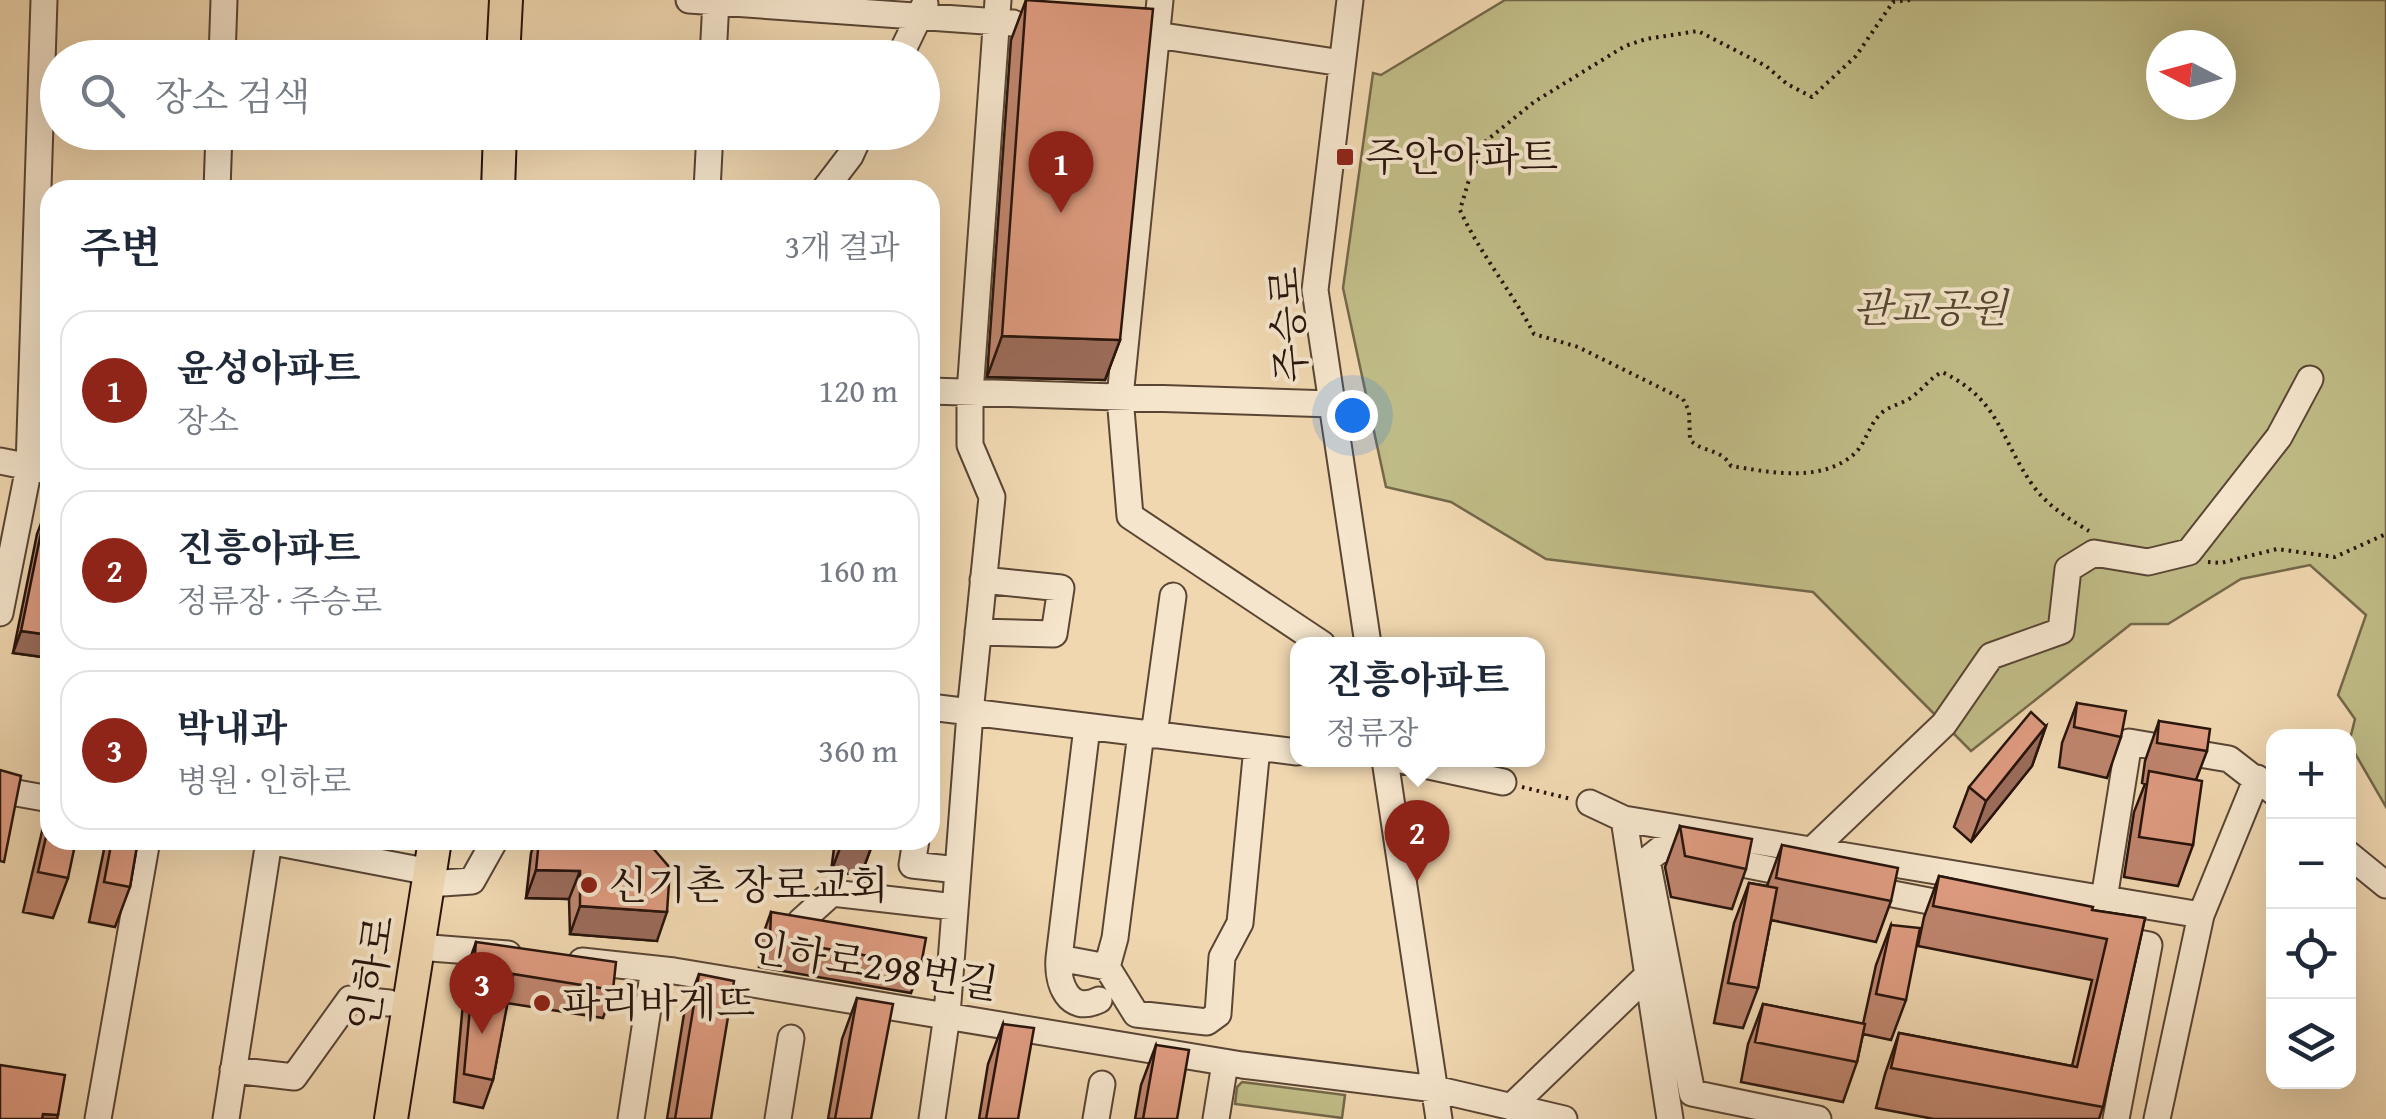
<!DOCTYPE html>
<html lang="ko">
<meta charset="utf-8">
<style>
:root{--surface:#fff;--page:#f6f6f7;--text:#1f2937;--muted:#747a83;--line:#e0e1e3;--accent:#8f2418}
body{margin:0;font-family:"Gentium Book Plus","Noto Serif KR",serif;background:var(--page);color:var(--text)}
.controls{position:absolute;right:30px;bottom:30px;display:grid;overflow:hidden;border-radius:20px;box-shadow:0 10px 40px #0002}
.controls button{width:90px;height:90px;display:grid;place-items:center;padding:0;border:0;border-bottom:2px solid var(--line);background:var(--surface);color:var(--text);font:50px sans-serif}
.compass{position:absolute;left:2146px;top:30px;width:90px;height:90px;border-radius:50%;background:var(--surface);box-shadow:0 10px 40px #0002;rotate:276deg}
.you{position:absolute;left:1352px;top:415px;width:35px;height:35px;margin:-25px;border:8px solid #fff;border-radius:50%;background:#1a73e8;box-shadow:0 0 0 15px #1a73e833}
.badge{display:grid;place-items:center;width:65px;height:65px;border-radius:50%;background:var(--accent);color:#fff;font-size:32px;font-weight:700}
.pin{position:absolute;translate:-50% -82px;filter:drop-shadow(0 2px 5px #0008)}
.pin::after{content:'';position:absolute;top:52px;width:35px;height:30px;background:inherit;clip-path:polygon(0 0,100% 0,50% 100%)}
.popup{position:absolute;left:1290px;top:637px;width:255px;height:130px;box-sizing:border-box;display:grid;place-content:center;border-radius:20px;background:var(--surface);filter:drop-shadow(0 2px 8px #0005);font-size:32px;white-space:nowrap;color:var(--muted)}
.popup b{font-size:38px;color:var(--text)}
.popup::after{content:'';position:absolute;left:50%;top:100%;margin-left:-20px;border:20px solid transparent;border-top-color:var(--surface)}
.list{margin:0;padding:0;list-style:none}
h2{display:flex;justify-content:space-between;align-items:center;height:130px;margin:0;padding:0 40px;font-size:42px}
h2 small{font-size:32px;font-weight:400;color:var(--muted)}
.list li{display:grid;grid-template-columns:65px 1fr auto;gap:30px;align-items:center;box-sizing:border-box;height:160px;margin:0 20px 20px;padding:0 20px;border:2px solid var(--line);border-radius:30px}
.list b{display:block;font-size:38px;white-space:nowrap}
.list p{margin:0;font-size:32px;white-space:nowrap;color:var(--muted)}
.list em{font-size:32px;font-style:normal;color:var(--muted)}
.icon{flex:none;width:55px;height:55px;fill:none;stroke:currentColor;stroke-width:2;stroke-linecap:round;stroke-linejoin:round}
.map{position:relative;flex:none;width:2386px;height:1119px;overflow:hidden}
.search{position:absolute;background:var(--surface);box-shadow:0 10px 40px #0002;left:40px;top:40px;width:900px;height:110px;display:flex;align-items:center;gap:25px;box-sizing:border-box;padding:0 35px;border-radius:55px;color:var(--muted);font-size:38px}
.panel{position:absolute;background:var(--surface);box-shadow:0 10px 40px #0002;left:40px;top:180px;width:900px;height:670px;border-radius:30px}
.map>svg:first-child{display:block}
.green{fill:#c0bc87;stroke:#74684a;stroke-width:2.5;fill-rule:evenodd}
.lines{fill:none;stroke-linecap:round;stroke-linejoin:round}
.minor-casing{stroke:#5a4535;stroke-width:29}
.major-casing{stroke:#28140c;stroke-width:36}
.path{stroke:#28140c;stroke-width:4;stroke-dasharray:2.5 5;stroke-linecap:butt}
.minor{stroke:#f5e5cc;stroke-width:25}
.major{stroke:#f0d7b0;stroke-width:32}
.wall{fill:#bf856e;stroke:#28140c;stroke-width:2.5}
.shaded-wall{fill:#9b6c5a;stroke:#28140c;stroke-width:2.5}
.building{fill:#de9b80;stroke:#28140c;stroke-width:2.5}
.poi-dot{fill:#8f2418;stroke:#f5e5cc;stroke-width:4}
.labels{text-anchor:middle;stroke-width:8;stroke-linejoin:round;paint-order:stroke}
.poi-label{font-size:40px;fill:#28140c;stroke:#f5e5cc;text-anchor:start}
.park-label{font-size:40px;font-style:italic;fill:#564631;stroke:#f5e5cc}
.street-label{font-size:40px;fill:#28140c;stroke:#f5e5cc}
</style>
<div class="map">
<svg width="2386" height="1119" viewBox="0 0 2386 1119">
<rect width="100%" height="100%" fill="#f0d7b0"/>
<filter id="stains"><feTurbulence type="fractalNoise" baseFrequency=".002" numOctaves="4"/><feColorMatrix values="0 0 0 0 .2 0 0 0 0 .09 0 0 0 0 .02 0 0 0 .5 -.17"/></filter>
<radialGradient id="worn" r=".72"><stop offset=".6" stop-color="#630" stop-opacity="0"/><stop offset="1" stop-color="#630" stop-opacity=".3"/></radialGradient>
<path class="green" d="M 1505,0 L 2386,0 L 2386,807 L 2349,743 L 2355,719 L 2338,695 L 2366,615 L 2310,565 L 2241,579 L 2168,624 L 2131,624 L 1971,751 L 1813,592 L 1546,559 L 1451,502 L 1386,487 L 1343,288 L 1373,73 L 1381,75 ZM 2161,45 L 2221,45 L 2221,105 L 2161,105 Z
M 1242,1082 L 1345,1095 L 1342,1118 L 1235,1104 L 1237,1087 Z"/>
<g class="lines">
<g class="minor-casing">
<path id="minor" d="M 689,0 L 1013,23
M 1160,0 L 1120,397 L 1130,516 L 1322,644
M 1350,0 L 1315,290 L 1368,644
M 1143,33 L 1342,63
M 222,58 L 224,0
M 713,58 L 716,0
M 899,58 L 925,4
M 217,190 L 219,132
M 707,190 L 710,132
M 824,190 L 850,156 L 861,132
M 930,391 L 1332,404
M 0,461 L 50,471
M 0,613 L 29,467 L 44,0
M 978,632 L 1054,634 L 1061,588 L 983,580
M 930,707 L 1297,752
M 1087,727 L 1059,958 L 1107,967
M 1141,733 L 1115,938 L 1107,967 L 1136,1014 L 1207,1022 L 1218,1014 L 1222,957 L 1240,923 L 1257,747
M 1154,735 L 1173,596
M 1385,760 L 1439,1119
M 1401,760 L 1503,782
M 0,790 L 50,799
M 1590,803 L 1624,819 L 2201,915 L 2157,1119
M 1624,819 L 1670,1119
M 263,840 L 430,872
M 916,840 L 912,865 L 958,870
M 1812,850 L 1944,724 L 1991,656 L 2061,631 L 2068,569 L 2094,553 L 2148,562 L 2189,552 L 2279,437 L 2310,379
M 2348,854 L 2386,885
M 1803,876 L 1662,848 L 1647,860 L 1692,1093 L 1818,1119
M 428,884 L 472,881 L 495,840
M 1862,888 L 1960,907
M 2104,899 L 2129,742 L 2229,759 L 2256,780
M 2201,915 L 2257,778 L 2274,792
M 801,921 L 832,893 L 955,907
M 2107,937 L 2149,945 L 2116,1119
M 418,947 L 508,954
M 1059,958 C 1057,983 1068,1015 1099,1000
M 582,961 L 674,971 L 1242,1065 L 1435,1089 L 1564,1119
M 233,1070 L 294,1077 L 350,999 L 389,1003
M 1511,1107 L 1648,975 L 1657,970
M 98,1119 L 147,840
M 226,1119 L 269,841
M 631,1119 L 654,969
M 778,1119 L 791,1038
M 932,1119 L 947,1015 L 970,713 L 992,497 L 970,445 L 970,393 L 998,0
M 1096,1119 L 1102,1084
M 1216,1119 L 1225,1063"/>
</g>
<g class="major-casing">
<path id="major" d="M 503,58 L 506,0
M 498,190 L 500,132
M 391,1119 L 435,840"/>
</g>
<path class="path" d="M 1910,0 L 1893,2 L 1856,56 L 1812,97 L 1787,84 L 1766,66 L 1698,31 L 1646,39 L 1625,46 L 1534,102 L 1486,141 L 1471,173 L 1460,210 C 1480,254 1511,290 1534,334 L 1578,347 L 1683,399 L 1689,411 L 1690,440 C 1703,453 1721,448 1731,466 C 1769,472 1820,483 1853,455 C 1868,442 1868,423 1884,411 C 1893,405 1904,403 1912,397 C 1923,389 1930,378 1942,372 C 2001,400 2000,440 2034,487 C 2049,507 2069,519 2089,531
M 2208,562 L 2221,563 L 2277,549 L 2335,557 L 2386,534
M 1522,787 L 1571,799"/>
<use href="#minor" class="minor"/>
<use href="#major" class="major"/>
</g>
<path class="wall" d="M 1026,0 L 1120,340 L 1105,380 L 987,377 L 1011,40 Z
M 45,513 L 50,514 L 50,658 L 13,653 L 37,534 Z
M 2077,703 L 2121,737 L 2107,778 L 2059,767 L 2062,743 Z
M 2159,721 L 2207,751 L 2196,780 L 2193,845 L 2178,886 L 2124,877 L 2134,812 L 2145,784 L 2142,783 L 2145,761 Z
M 2046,726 L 2032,766 L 1971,842 L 1954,827 L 1969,787 Z
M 50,806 L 50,840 L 68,878 L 53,918 L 23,912 L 44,823 Z
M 1680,826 L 1746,869 L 1732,909 L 1671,897 L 1665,867 Z
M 106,840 L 138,840 L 130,887 L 115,927 L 89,922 Z
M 536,840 L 646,840 L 657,941 L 570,934 L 569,899 L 526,898 L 531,853 Z
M 835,840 L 874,840 L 861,875 L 831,872 Z
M 1782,845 L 1891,901 L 1876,942 L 1771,920 L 1758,988 L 1743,1028 L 1714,1023 L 1734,923 L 1749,883 L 1767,886 Z
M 1939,876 L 2092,910 L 2145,918 L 2103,1107 L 2099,1119 L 1934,1119 L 1876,1108 L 1885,1074 L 1899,1033 L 2072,1066 L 2092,980 L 1918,946 L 1924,917 Z
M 771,912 L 921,965 L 911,993 L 759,967 L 761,940 Z
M 1891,925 L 1906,1000 L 1891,1040 L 1863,1034 L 1857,1062 L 1843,1102 L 1741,1082 L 1748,1044 L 1763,1004 L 1863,1024 L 1876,965 Z
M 476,942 L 613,990 L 603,1018 L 507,1003 L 493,1080 L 483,1108 L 454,1102 L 466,970 Z
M 699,974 L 711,1119 L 667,1119 L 684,1014 Z
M 857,998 L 871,1119 L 828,1119 L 842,1039 Z
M 1003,1024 L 1018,1119 L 979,1119 L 988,1064 Z
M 1156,1045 L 1177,1119 L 1135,1119 L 1141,1085 Z"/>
<path class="shaded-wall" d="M 1002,336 L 1120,340 L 1105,380 L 987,377 Z
M 21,631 L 50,635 L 50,658 L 13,653 Z
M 2046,726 L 2032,766 L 1971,842 L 1986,801 Z
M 843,840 L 874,840 L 861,875 L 831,872 Z
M 536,870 L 580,871 L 569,899 L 526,898 Z
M 580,906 L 667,912 L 657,941 L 570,934 Z
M 43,1114 L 58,1115 L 57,1119 L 41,1119 Z"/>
<path class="building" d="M 1026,0 L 1153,9 L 1120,340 L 1002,336 Z
M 45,513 L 50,514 L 50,635 L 21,631 Z
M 2077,703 L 2126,711 L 2121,737 L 2074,727 Z
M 2031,712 L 2046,726 L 1986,801 L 1969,787 Z
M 2159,721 L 2210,729 L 2207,751 L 2157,743 Z
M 0,770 L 21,776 L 4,862 L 0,861 Z
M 2149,771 L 2202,781 L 2193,845 L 2139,837 Z
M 50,819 L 50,840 L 76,840 L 68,878 L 38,872 Z
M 1680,826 L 1752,839 L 1746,869 L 1685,856 Z
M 112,840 L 138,840 L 130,887 L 104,882 Z
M 539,840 L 646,840 L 670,868 L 667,912 L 580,906 L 580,871 L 536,870 Z
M 1782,845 L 1898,868 L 1891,901 L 1776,878 Z
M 1939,876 L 2093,907 L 2092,910 L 2145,918 L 2103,1107 L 1891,1068 L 1899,1033 L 2077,1067 L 2107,939 L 1933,906 Z
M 1749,883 L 1777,888 L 1758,988 L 1728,983 Z
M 771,912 L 926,938 L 921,965 L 770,939 Z
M 1891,925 L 1920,928 L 1906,1000 L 1876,994 Z
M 476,942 L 616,962 L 613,990 L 513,974 L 493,1080 L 464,1074 Z
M 699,974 L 734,981 L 711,1119 L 675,1119 Z
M 857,998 L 893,1004 L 871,1119 L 835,1119 Z
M 1763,1004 L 1865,1024 L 1857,1062 L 1755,1042 Z
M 1003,1024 L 1034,1028 L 1018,1119 L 986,1119 Z
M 1156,1045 L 1189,1050 L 1177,1119 L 1143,1119 Z
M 0,1065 L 65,1075 L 58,1115 L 43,1114 L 42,1119 L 0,1119 Z"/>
<g class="poi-dot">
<rect x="1335" y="147" width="20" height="20" rx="5"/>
<circle cx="589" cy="885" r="10"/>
<circle cx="542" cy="1003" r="10"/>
</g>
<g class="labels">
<g class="poi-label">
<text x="1365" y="171">주안아파트</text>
<text x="609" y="899">신기촌 장로교회</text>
<text x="562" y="1017">파리바게뜨</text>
</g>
<g class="park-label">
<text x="1930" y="322">관교공원</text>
</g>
<g class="street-label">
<text transform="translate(1288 325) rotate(-94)" y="14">주승로</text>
<text transform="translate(874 965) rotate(9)" y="14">인하로298번길</text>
<text transform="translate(371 973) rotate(-81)" y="14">인하로</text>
</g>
</g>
<rect width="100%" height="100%" filter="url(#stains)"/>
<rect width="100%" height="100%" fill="url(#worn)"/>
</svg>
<div class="controls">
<button>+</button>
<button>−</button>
<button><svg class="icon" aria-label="locate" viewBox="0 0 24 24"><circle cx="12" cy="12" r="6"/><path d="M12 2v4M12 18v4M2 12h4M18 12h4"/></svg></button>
<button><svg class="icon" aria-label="layers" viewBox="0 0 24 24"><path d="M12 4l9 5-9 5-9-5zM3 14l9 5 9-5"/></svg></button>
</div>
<svg class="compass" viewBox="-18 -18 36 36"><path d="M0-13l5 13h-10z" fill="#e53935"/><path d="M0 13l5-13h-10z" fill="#747a83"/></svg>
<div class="you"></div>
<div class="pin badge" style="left:1061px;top:213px">1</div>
<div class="pin badge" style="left:1417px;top:882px">2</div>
<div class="popup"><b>진흥아파트</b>정류장</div>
<div class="pin badge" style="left:482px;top:1034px">3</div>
<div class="search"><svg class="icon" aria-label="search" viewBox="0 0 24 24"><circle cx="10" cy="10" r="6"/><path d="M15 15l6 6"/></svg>장소 검색</div>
<section class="panel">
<h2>주변<small>3개 결과</small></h2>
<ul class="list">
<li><span class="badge">1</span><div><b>윤성아파트</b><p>장소</p></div><em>120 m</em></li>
<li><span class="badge">2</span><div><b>진흥아파트</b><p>정류장 · 주승로</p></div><em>160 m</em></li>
<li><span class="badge">3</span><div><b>박내과</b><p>병원 · 인하로</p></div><em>360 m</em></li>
</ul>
</section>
</div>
